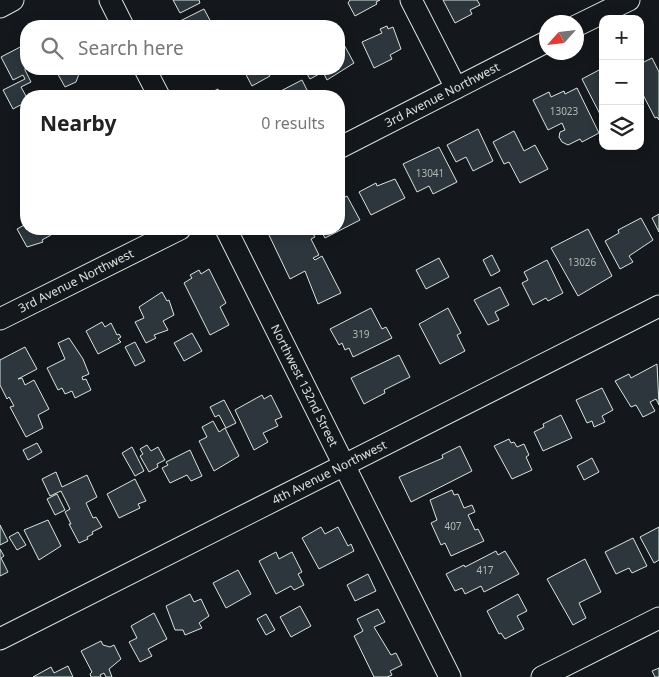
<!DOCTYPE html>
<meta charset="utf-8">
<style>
:root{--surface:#fff;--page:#f6f6f6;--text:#222;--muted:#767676;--line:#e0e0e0}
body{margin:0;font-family:"Noto Sans",sans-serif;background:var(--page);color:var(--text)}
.controls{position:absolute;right:15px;top:15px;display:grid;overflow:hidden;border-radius:10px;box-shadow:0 2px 12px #0003}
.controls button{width:45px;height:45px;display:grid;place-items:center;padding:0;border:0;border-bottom:1px solid var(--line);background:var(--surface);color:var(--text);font:25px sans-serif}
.compass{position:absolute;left:539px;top:15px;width:45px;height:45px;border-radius:50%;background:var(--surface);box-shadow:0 2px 12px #0003;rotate:243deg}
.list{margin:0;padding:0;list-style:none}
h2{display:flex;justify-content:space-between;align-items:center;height:65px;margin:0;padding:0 20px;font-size:21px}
h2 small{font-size:16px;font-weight:400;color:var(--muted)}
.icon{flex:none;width:28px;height:28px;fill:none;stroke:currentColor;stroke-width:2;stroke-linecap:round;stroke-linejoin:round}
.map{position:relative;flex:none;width:659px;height:677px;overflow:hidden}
.search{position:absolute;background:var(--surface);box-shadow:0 2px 12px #0003;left:20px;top:20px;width:325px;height:55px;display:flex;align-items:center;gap:12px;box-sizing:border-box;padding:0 18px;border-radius:20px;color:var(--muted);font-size:19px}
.panel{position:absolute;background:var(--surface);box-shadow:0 2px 12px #0003;left:20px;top:90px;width:325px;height:145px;border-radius:20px}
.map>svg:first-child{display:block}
.building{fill:#2c363c;stroke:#d8e6dc}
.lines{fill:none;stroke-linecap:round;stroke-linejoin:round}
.minor-casing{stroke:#d8e6dc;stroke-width:23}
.minor{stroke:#14181c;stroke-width:21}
.labels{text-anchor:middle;stroke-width:4;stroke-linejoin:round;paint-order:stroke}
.number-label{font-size:10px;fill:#adbab4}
.street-label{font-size:12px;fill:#d8e6dc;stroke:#14181c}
</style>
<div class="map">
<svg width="659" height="677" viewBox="0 0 659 677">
<rect width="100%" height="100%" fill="#14181c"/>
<path class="building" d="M 173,0 L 199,0 L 200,3 L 180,13 Z
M 350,0 L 380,0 L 376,2 L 377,4 L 355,16 L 348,3 Z
M 443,0 L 477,0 L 480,5 L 470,10 L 472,14 L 455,23 Z
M 204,9 L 213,26 L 183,26 L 180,21 Z
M 387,26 L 388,29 L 393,27 L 401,49 L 390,55 L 392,59 L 374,68 L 362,42 L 382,33 L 380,29 Z
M 342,41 L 354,63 L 327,80 L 323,72 L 310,79 L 304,69 L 339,69 L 339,42 Z
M 26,44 L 25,70 L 31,82 L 21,87 L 26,96 L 26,102 L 13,109 L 3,90 L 25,79 L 23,75 L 13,80 L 1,57 Z
M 652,58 L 659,72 L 659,120 L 657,117 L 655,118 L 640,89 L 640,64 Z
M 55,69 L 76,69 L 79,74 L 76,82 L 65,87 Z
M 243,69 L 267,69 L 270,76 L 252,86 Z
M 599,70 L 603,78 L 603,120 L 582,79 Z
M 302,80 L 310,96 L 271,96 Z
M 577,88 L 599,133 L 582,142 L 580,139 L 568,145 L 562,142 L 559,137 L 560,132 L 565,130 L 562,123 L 548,130 L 533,100 L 549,92 L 551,97 L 564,91 L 565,94 Z
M 218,89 L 221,96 L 204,96 Z
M 478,129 L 493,161 L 473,171 L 466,157 L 456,162 L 447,145 Z
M 514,131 L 524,151 L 535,145 L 548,169 L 520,183 L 509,162 L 504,164 L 493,142 Z
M 439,147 L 457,182 L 433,194 L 429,186 L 417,192 L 403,164 Z
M 395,179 L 405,198 L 371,215 L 359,192 L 376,183 L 377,186 Z
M 347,196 L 360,220 L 325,238 L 320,229 L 339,229 L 339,200 Z
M 659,214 L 659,232 L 652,218 Z
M 641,218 L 653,240 L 629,256 L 633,262 L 620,269 L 605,241 L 619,233 L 618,230 Z
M 26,224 L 26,229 L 52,229 L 49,230 L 51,235 L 42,240 L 43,242 L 27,247 L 17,229 Z
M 277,229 L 310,229 L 315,237 L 311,239 L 319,255 L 313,258 L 315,260 L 322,256 L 341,293 L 318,304 L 305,271 L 290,279 L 268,233 Z
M 588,229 L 612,276 L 578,296 L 551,248 Z
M 492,255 L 500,271 L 491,276 L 483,260 Z
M 439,258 L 449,277 L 426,289 L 416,270 Z
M 547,260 L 563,293 L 548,301 L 546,298 L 533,305 L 522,283 L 528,280 L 524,272 Z
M 209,269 L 226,303 L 220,307 L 229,325 L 210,335 L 184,283 L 192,278 L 190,275 L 199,270 L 201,274 Z
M 500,287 L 509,305 L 495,312 L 499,320 L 488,325 L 474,300 Z
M 162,292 L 167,301 L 169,300 L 174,315 L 163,321 L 168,330 L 154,335 L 156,338 L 146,343 L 135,322 L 144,318 L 139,307 Z
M 371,308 L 382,329 L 386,327 L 392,338 L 353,357 L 349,348 L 345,350 L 342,343 L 339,345 L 330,329 Z
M 448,308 L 461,333 L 457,335 L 465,351 L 440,364 L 419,324 Z
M 102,322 L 105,327 L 111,323 L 117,335 L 119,334 L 121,337 L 118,339 L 121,342 L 98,354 L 86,331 Z
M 192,333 L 202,351 L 184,361 L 174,343 Z
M 69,338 L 83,359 L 89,374 L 82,377 L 83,380 L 86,379 L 91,390 L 75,398 L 72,391 L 65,394 L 62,388 L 58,390 L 47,368 L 65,359 L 58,343 Z
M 135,342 L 145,361 L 135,366 L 125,347 Z
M 25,347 L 37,369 L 18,379 L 22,378 L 25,385 L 34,380 L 49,409 L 38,415 L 43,428 L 26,437 L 10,407 L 14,406 L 9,397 L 7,399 L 0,385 L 0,360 Z
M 399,355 L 410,377 L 384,390 L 385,393 L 364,404 L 351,378 Z
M 657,364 L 659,405 L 656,399 L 650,402 L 655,411 L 643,417 L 636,405 L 631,407 L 615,381 L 629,374 L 631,378 Z
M 602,388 L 613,410 L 602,416 L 605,422 L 594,427 L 592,421 L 587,423 L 576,400 Z
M 262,395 L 264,399 L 271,395 L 282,417 L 275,420 L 278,426 L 263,433 L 268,442 L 254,450 L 235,410 Z
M 224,400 L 236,423 L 226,428 L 219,415 L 215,417 L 210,407 Z
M 561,415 L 572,438 L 543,451 L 534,432 L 544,427 L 543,424 Z
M 213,421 L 219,432 L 225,428 L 239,456 L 214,471 L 199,441 L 207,437 L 202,427 Z
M 509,439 L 511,443 L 514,442 L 517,447 L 524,444 L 529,455 L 526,457 L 532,470 L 512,479 L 494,446 Z
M 37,443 L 42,452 L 28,460 L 23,450 Z
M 147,445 L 151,451 L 158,447 L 165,460 L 157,464 L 158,467 L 149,472 L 140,456 L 143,454 L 140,449 Z
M 460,446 L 472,471 L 411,502 L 399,477 L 443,458 L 442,455 Z
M 132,447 L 144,471 L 135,476 L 122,453 Z
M 190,450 L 202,476 L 191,481 L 187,475 L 170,483 L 162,468 L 168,465 L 166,462 Z
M 592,458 L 599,472 L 584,480 L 577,466 Z
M 56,472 L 62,487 L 87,475 L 97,497 L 86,503 L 93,518 L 96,517 L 102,527 L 92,532 L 93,534 L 87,537 L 88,539 L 79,543 L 69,524 L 71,524 L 65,512 L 70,509 L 61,491 L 50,496 L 42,479 Z
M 135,479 L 146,501 L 138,504 L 140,508 L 119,518 L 107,494 Z
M 452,490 L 454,495 L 458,494 L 464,508 L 472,505 L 475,512 L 468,515 L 475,530 L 478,529 L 484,541 L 451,556 L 445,543 L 441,545 L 431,523 L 437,520 L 430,500 Z
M 57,494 L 65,510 L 55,515 L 47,499 Z
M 48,520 L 61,546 L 39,560 L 24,530 Z
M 0,525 L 8,541 L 0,545 Z
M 321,527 L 325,534 L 338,527 L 348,546 L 351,544 L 354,551 L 319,569 L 302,538 Z
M 659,527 L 659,560 L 654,563 L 640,537 Z
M 18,532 L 26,545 L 17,550 L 9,537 Z
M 633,538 L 647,566 L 632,573 L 629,568 L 616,574 L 605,552 Z
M 0,549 L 4,556 L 1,558 L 8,572 L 0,576 Z
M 496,551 L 498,555 L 505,551 L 519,574 L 484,592 L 481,586 L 465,594 L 462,588 L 455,591 L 446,574 L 464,565 L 465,567 Z
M 276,552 L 279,559 L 292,552 L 302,572 L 298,574 L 304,585 L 294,590 L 291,586 L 276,594 L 259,561 Z
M 585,559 L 601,592 L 579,603 L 586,618 L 573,625 L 547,579 Z
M 238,570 L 251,594 L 226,608 L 213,583 Z
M 368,574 L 376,591 L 355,601 L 347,585 Z
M 190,594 L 194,602 L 201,599 L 209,616 L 199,623 L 202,628 L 185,635 L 183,630 L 175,630 L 166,606 Z
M 518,594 L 527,611 L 517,616 L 524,629 L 505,639 L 501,633 L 499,634 L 487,611 Z
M 300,606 L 311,626 L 291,637 L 280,617 Z
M 378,609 L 385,622 L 374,627 L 391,655 L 396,653 L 402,665 L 390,671 L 392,675 L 387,677 L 374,677 L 354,636 L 363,631 L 357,619 Z
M 154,613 L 167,639 L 148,649 L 152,656 L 140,662 L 129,642 L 137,638 L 131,626 Z
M 266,614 L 275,630 L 266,635 L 257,619 Z
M 101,641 L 103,645 L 110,647 L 114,645 L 121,659 L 109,669 L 112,677 L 106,677 L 104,673 L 100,675 L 101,677 L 91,677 L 90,674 L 92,672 L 81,651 Z
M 68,666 L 73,677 L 33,677 L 51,667 L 54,673 Z
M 659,668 L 659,677 L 655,677 L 652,671 Z"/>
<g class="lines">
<g class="minor-casing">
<g id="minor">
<path d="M 110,0 L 123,26"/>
<path d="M 411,0 L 456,88"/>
<path d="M 0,7 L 13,0"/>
<path d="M 576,26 L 629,0"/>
<path d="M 145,69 L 159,96"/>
<path id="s1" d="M 339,148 L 546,42"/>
<path id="s2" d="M 226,229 L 450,677"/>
<path id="s3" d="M 0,319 L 180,229"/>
<path id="s4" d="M 0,639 L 659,306"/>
<path d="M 542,677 L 659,618"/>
</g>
</g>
<use href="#minor" class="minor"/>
</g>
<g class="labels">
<g class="number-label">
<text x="564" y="115">13023</text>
<text x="430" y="177">13041</text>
<text x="582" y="266">13026</text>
<text x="361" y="338">319</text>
<text x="453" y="530">407</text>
<text x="485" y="574">417</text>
</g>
<g class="street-label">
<text dy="4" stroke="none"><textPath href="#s1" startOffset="116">3rd Avenue Northwest</textPath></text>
<text dy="4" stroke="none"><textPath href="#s3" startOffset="85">3rd Avenue Northwest</textPath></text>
<text dy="4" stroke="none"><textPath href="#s2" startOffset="175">Northwest 132nd Street</textPath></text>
<text dy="4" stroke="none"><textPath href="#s4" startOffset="369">4th Avenue Northwest</textPath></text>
</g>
</g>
</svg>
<div class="controls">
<button>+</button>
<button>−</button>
<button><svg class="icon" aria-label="layers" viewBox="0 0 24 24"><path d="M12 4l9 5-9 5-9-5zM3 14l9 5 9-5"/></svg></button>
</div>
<svg class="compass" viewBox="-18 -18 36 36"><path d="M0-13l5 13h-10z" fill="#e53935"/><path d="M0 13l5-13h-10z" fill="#767676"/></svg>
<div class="search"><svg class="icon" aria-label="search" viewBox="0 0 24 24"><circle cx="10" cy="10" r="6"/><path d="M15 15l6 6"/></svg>Search here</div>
<section class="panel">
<h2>Nearby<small>0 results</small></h2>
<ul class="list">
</ul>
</section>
</div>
